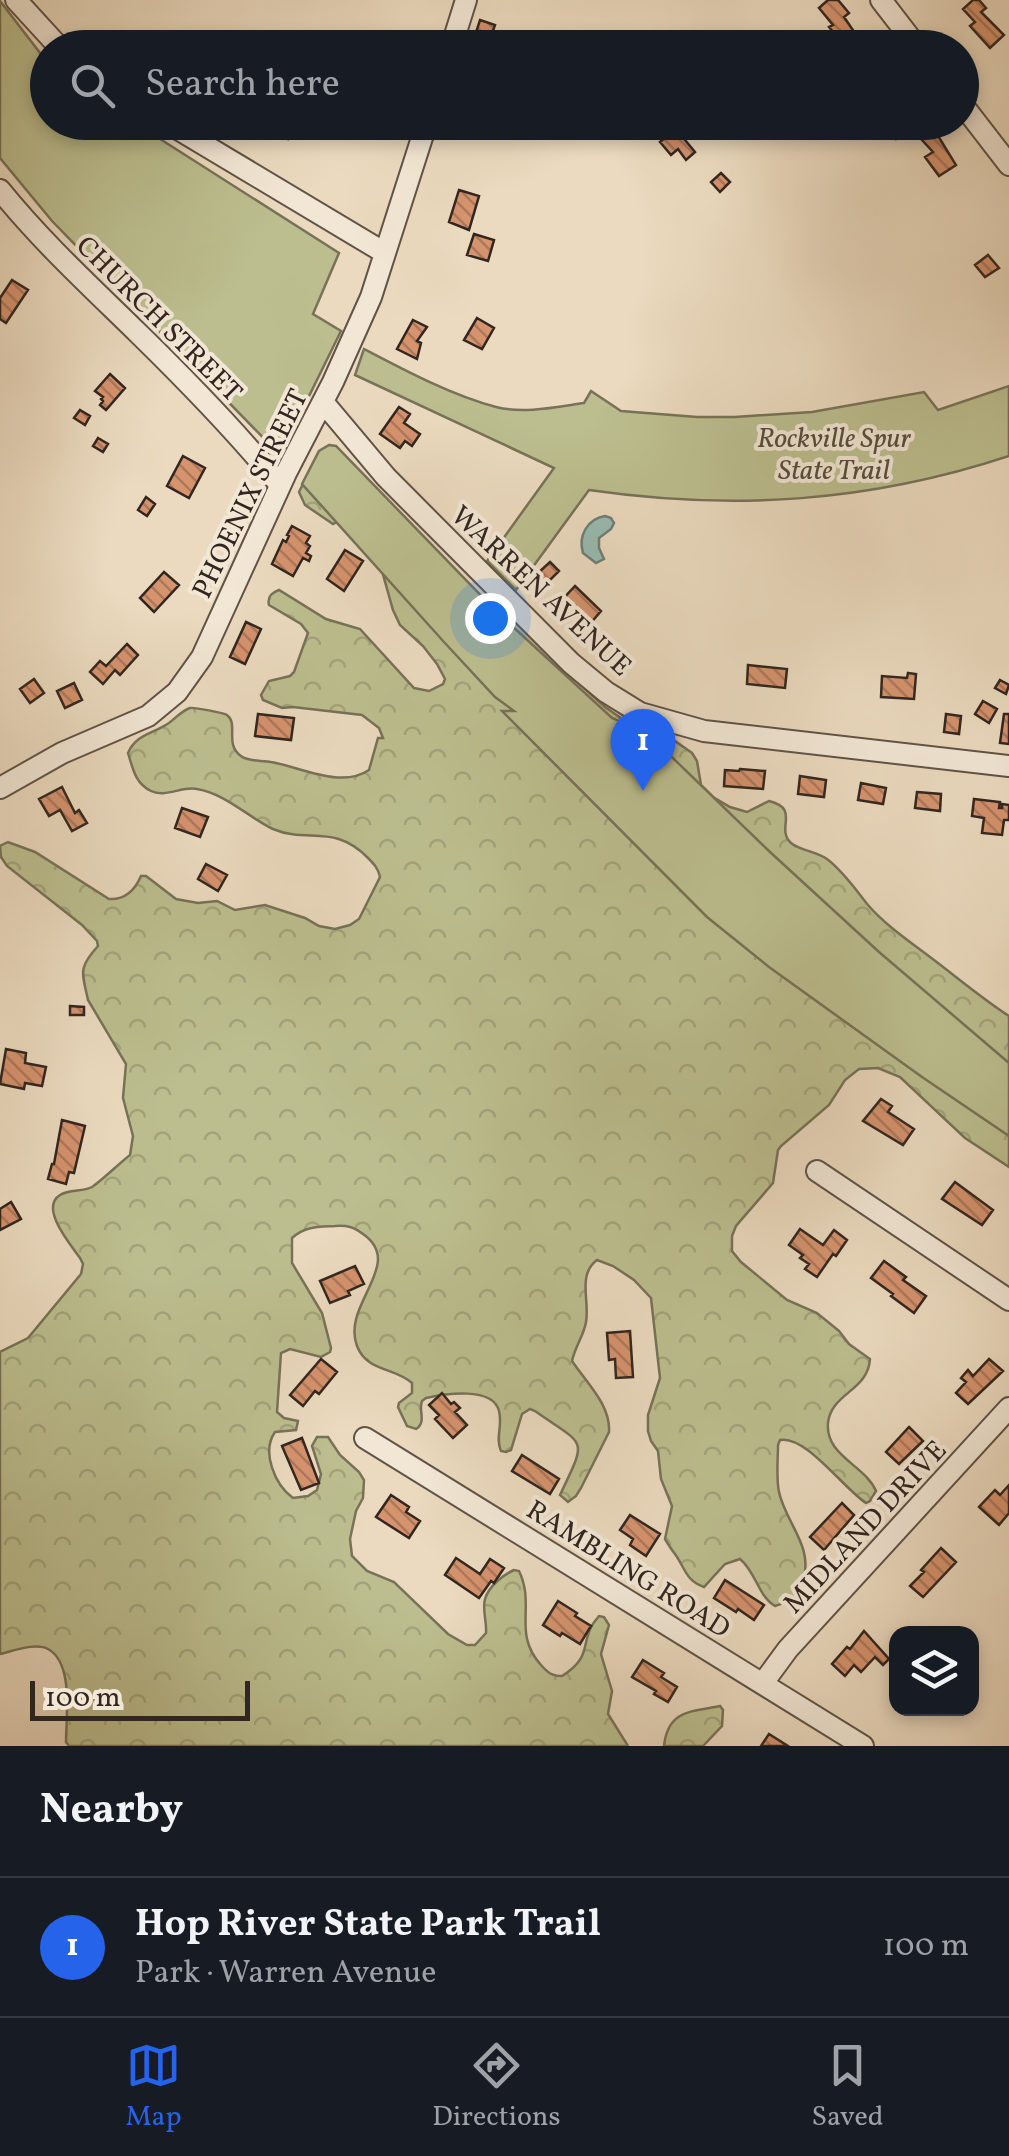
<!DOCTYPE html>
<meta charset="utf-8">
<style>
:root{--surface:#171b24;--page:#20242c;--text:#f1f3f6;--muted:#9ea1a6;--line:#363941;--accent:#2563eb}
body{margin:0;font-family:Vollkorn,serif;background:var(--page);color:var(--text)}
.controls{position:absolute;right:30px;bottom:30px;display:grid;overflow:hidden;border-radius:20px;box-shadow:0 5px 15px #0003}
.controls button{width:90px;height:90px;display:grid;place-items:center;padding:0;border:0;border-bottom:2px solid var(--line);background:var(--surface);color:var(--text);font:50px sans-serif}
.scale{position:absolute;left:30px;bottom:25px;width:220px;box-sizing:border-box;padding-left:10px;border:5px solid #322620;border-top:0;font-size:28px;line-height:35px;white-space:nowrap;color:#322620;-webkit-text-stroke:8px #f2e7d5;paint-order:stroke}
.you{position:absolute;left:490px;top:618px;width:35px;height:35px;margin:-25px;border:8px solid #fff;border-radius:50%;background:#1a73e8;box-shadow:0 0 0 15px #1a73e833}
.badge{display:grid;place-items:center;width:65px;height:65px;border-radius:50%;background:var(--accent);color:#fff;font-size:32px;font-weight:700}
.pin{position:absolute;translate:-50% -82px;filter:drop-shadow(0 2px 5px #0008)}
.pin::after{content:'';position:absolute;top:52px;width:35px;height:30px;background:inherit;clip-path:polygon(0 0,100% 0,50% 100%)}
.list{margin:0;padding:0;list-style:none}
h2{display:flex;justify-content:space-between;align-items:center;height:130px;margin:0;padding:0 40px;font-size:42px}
h2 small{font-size:32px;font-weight:400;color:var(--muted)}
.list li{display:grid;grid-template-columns:65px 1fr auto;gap:30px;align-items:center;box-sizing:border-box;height:140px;padding:0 40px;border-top:2px solid var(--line)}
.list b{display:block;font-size:38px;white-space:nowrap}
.list p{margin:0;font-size:32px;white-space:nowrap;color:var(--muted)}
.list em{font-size:32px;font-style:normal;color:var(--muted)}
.icon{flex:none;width:55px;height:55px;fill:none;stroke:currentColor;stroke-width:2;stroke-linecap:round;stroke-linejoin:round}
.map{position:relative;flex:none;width:1009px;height:1746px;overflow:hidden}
.search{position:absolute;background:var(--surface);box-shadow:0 5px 15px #0003;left:30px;right:30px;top:30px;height:110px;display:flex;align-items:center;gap:25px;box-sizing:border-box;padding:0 35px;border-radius:55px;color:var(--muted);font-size:38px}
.sheet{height:270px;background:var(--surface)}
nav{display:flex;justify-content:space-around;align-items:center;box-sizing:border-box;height:140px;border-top:2px solid var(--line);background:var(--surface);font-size:28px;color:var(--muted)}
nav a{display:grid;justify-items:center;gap:5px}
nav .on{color:var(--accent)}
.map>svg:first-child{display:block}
.forest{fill:url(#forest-crowns);stroke:#777258;stroke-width:2.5}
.green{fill:#bcbe8f;stroke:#777258;stroke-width:2.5}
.water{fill:#98bbb2;stroke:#6f7f78;stroke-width:2.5}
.building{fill:url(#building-back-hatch);stroke:#322620;stroke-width:2.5}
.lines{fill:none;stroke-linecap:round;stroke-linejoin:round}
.minor-casing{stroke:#605348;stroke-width:24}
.minor{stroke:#f2e7d5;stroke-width:20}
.labels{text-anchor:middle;stroke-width:8;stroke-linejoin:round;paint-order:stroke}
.street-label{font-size:28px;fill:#322620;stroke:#f2e7d5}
.park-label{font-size:28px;font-style:italic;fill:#544c3c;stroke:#f2e7d5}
</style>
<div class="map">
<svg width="1009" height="1746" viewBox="0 0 1009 1746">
<defs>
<pattern id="forest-crowns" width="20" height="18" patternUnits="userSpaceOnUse" patternTransform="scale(2.5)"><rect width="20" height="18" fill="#bcbe8f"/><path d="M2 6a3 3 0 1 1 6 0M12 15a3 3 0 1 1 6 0" fill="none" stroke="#a2a37b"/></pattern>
<pattern id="building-back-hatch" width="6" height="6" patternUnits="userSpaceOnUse" patternTransform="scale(2.5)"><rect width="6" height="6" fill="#d5936e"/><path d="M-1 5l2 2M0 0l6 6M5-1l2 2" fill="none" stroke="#ad785a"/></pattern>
</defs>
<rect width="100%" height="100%" fill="#ebdabf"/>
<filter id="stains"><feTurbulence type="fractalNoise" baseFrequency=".002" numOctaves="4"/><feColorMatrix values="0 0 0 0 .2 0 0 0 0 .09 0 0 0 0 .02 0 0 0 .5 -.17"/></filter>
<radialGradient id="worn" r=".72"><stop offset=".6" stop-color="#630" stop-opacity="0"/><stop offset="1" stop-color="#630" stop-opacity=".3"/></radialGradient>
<path class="forest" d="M 324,449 L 487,603 L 501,608 L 513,618 L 559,665 L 605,707 L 637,729 L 672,739 L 692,753 L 697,761 L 701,785 L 713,797 L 730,807 L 747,812 L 769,801 C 801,809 775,828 791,843 C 801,851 816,851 827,859 C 843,871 856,890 868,905 C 886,926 912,943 934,960 C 959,979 983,999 1009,1016 L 1009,1167 L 965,1138 L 900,1077 L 878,1068 L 859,1069 L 845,1080 L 829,1105 L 781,1146 L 778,1150 L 773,1183 L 736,1226 L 732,1236 L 732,1251 L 741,1262 L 787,1300 L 817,1313 L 839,1331 L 849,1344 L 870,1359 C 868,1391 831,1393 828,1423 C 825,1456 865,1465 876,1491 L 870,1501 L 866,1503 C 843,1488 806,1435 780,1440 L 778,1445 C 778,1458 776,1479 779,1492 C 786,1524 814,1546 803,1581 C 799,1595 789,1602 775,1606 C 758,1596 756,1572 740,1559 L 725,1564 L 704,1587 C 686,1581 685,1568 675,1554 C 671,1549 668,1544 665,1539 L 672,1506 L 661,1479 L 658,1451 L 651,1441 L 648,1431 L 648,1415 L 660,1378 L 651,1298 L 634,1280 L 613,1266 L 597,1260 C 577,1275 590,1301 586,1322 C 584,1335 575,1347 572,1361 C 586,1382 611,1405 609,1432 L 581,1488 L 576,1496 L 568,1502 L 560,1495 C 588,1436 586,1447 535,1411 L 530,1409 L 522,1414 L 511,1450 L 506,1452 L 501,1451 C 495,1438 503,1425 499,1411 C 493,1386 444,1394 426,1398 L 422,1401 C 418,1411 427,1422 416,1429 L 407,1426 L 398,1407 L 399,1403 L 412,1393 L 412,1383 C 394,1367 367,1372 357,1346 C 341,1304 406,1264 363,1234 C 354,1227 347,1225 335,1226 C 318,1227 305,1226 292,1238 L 292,1263 L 322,1313 L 331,1348 L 330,1352 L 321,1357 L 290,1349 L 281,1353 L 277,1412 L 284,1418 L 298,1421 L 296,1430 L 275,1432 C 261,1452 275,1485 293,1498 L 308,1496 L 317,1490 L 321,1474 L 312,1446 L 317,1437 L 328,1437 L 340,1455 L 359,1472 L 364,1480 L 363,1498 L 356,1511 L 350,1539 L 352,1556 L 367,1571 L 394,1582 L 448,1634 L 467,1645 L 475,1645 L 486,1633 C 487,1622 482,1609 485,1599 C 489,1586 503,1575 514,1570 L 519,1571 C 536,1606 512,1633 541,1665 C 548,1673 552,1676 562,1676 C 596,1655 577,1640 599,1616 L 604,1617 L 609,1625 L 601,1654 L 612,1691 L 608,1714 L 628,1746 L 69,1746 L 66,1742 C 66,1717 74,1663 48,1649 C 36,1642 13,1651 0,1654 L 0,1352 L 28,1338 L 81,1274 L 83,1264 L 80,1258 C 71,1245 39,1208 60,1195 C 70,1189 82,1192 92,1187 C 100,1182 121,1162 130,1155 L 133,1136 L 123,1098 L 126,1064 L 88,1000 C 82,972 78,968 98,946 L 97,941 L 82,925 L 7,866 L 1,857 L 0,846 L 8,842 L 35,852 L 109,899 C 125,900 135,890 141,876 L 146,876 L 176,899 L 198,903 L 217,901 L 235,910 L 265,905 L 305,918 L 319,926 L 335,929 L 350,925 L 359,919 L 380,877 C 378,868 374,864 368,858 C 334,823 308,844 273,829 C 248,817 226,794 197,789 C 182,786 165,798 151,791 C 135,783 133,769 128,753 C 135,736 150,734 164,726 C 173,722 180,711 190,708 C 194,707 224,713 227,715 C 239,724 224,744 241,756 C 248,762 262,760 271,762 C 301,767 341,789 369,770 L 378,738 L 383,738 L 379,728 L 362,715 L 293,707 L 282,708 L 263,700 L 261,695 L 269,681 L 290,676 L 294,672 L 308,633 L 301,624 L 269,605 C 267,597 271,593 279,590 L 326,619 L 360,629 L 414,688 L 429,691 L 443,684 L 445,679 L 437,664 L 423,646 L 400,625 L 393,610 L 380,564 L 337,522 L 333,524 L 305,505 L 299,492 L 318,454 Z
M 720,1706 L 723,1710 L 722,1726 L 703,1746 L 664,1746 C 668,1710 690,1712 720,1706 Z"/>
<path class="green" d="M 0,1 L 47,62 L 48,122 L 135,123 L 339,253 L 313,314 L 341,331 L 280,455 L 52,221 L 0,158 Z
M 364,349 C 404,370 453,396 496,407 C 524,414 556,407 584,403 L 591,391 L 621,411 L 697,417 L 735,417 L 812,412 L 924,392 L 938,410 L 1009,386 L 1009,456 C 870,502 734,511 589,490 L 516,590 L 487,561 L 554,468 L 355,375 Z
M 329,445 L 336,446 L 499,614 L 612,718 L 647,733 L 770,852 L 879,952 L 1009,1063 L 1009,1136 L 922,1077 L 769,967 L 707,917 L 502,711 L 514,711 L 495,697 L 444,642 L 302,484 L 319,451 Z"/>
<path class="water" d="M 605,516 L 611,518 L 614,523 L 611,529 L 599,538 L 599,548 L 604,559 L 596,563 L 583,553 C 578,536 587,519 605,516 Z"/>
<path class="building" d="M 828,0 L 838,0 L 849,13 L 844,17 L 859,39 L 849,48 L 846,48 L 829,27 L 833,25 L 819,8 Z
M 973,0 L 979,0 L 986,8 L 981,12 L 1004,35 L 990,48 L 970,26 L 975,22 L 963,9 Z
M 480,20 L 495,25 L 487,48 L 471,48 Z
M 262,122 L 297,122 L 299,124 L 288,139 Z
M 886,122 L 904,122 L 909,128 L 896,139 L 884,124 Z
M 676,129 L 695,152 L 686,160 L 678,149 L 671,155 L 660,142 Z
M 935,131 L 956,165 L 939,176 L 925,157 L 933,152 L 922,140 Z
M 721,173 L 730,182 L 720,192 L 711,182 Z
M 459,190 L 479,196 L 469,230 L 449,222 Z
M 474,234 L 494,240 L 488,261 L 467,255 Z
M 988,255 L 999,268 L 985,277 L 975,265 Z
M 12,280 L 28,290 L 6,323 L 0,319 L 0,298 Z
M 477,318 L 494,328 L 482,349 L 464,340 Z
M 413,320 L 427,327 L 417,341 L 421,343 L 417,359 L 397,349 Z
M 110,374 L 125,388 L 106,410 L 100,405 L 103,401 L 101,399 L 103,397 L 95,391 Z
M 399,407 L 410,414 L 404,423 L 420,434 L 412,446 L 405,441 L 400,448 L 380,434 Z
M 80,410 L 90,416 L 85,425 L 74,418 Z
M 98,438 L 108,444 L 103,452 L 93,446 Z
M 183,456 L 205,468 L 189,498 L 167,486 Z
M 146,497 L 155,504 L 147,516 L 138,510 Z
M 292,526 L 310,536 L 306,543 L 310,546 L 306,553 L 311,556 L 309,561 L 303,558 L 293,576 L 272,564 L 283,540 L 286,542 L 289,536 L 287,535 Z
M 345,550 L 363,561 L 344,591 L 327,579 Z
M 550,562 L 559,571 L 547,583 L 537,574 Z
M 164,572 L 179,585 L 154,612 L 140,598 Z
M 575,586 L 601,611 L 589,625 L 562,600 Z
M 246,622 L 261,629 L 245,664 L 230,657 Z
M 127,644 L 138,655 L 120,675 L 115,670 L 103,684 L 90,672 L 100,661 L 106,666 Z
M 748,665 L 787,669 L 785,688 L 747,684 Z
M 908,673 L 916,674 L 914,699 L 881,697 L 882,676 L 907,678 Z
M 34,679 L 44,693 L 30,703 L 20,689 Z
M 1000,680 L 1009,685 L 1006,694 L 995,688 Z
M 74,683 L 82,700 L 65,708 L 57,691 Z
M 983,701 L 997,709 L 989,723 L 975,714 Z
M 258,714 L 294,718 L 291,740 L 255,736 Z
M 946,714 L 961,716 L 959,734 L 944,732 Z
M 1004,714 L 1009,714 L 1009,744 L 1000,743 Z
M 740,769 L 765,771 L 763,789 L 724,786 L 725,770 L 739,771 Z
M 800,776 L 826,780 L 824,797 L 798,794 Z
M 861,783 L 886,788 L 883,804 L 858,800 Z
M 62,787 L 75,813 L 79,810 L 87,823 L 72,831 L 60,810 L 49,816 L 39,799 Z
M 917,792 L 941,794 L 940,811 L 915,808 Z
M 974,799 L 1000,802 L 999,808 L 1002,808 L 1002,804 L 1009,805 L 1009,820 L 1004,820 L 1002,835 L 982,833 L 984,818 L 972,816 Z
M 182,808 L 208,817 L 200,837 L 175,828 Z
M 206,864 L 227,875 L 218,891 L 198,879 Z
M 70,1006 L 84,1007 L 84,1015 L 70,1015 Z
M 6,1049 L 26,1053 L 25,1063 L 46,1067 L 42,1086 L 25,1083 L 24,1089 L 0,1084 Z
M 881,1099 L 892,1106 L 888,1112 L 914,1129 L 903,1145 L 863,1121 Z
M 62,1120 L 85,1126 L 74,1173 L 69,1172 L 66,1184 L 48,1179 L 52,1164 L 54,1164 Z
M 955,1182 L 993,1210 L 982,1225 L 942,1199 Z
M 11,1202 L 21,1219 L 0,1230 L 0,1209 Z
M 800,1229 L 823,1245 L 834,1230 L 847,1240 L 836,1256 L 833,1254 L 817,1277 L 805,1269 L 809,1264 L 800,1258 L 803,1255 L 789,1245 Z
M 884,1261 L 906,1277 L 903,1280 L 926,1296 L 914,1313 L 891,1296 L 893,1294 L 871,1278 Z
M 355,1266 L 364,1284 L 348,1291 L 350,1295 L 330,1303 L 320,1281 Z
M 630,1331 L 633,1377 L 616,1378 L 615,1359 L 609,1360 L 607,1333 Z
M 321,1359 L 337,1372 L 319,1394 L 315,1391 L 303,1406 L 290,1395 Z
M 989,1359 L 1003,1371 L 968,1404 L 956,1393 L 966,1382 L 961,1378 L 968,1370 L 973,1376 Z
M 442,1393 L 451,1404 L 454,1402 L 460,1408 L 455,1412 L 467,1425 L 453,1438 L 435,1419 L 439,1415 L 429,1405 Z
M 909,1427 L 923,1441 L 899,1464 L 886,1452 Z
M 302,1438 L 319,1483 L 301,1490 L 282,1446 Z
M 522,1455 L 559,1479 L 550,1494 L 512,1471 Z
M 1009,1485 L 1009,1513 L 999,1525 L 979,1507 L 995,1490 L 1000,1495 Z
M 391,1495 L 409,1507 L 406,1512 L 420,1521 L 409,1538 L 376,1517 Z
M 842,1503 L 854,1515 L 824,1550 L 810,1537 Z
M 630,1515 L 660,1534 L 646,1556 L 630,1545 L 633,1539 L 620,1530 Z
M 941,1548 L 956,1562 L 923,1597 L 910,1586 L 924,1572 L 921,1570 Z
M 456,1558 L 480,1574 L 490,1559 L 504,1568 L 494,1583 L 491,1581 L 479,1598 L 445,1575 Z
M 725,1580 L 764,1605 L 754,1620 L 738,1609 L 736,1612 L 714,1598 Z
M 558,1601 L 577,1613 L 575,1616 L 591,1626 L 580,1644 L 562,1633 L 560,1636 L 543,1625 Z
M 864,1631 L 889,1659 L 883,1665 L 875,1657 L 861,1672 L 854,1665 L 845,1676 L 832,1664 L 847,1647 L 850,1649 Z
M 643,1660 L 664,1673 L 661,1677 L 677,1687 L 668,1702 L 654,1694 L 656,1691 L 632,1677 Z
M 769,1734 L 788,1746 L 761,1746 Z"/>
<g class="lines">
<g class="minor-casing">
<path id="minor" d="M 16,0 L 60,48
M 881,0 L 918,48
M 451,48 L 466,0
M 962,104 L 1009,165
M 166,122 L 385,253
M 0,190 C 42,242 91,287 139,334 C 188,382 236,431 280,485
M 323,402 L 386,477 L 571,663 L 606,692 L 640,713 L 704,731 L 1009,766
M 0,788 L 62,753 L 148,716 L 177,692 L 202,657 L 286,473 L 333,382 L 371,297 L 427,122
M 817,1171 L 1009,1300
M 365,1438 L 863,1746
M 763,1683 L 788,1649 L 1009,1408"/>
</g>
<use href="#minor" class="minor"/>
</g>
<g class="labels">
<g class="street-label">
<text transform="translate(160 318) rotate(45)" y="10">CHURCH STREET</text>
<text transform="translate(249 493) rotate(-64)" y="10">PHOENIX STREET</text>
<text transform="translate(542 590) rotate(43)" y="10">WARREN AVENUE</text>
<text transform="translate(864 1526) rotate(-47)" y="10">MIDLAND DRIVE</text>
<text transform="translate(629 1568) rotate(32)" y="10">RAMBLING ROAD</text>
</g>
<g class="park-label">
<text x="834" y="447">Rockville Spur<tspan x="834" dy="32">State Trail</tspan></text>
</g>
</g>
<rect width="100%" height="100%" filter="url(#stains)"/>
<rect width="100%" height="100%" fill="url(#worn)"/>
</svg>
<div class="controls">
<button><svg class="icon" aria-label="layers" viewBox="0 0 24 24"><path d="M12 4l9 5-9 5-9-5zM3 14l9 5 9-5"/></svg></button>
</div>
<div class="scale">100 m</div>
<div class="you"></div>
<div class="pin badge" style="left:643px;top:791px">1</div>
<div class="search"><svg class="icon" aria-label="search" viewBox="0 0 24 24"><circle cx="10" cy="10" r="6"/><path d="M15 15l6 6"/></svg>Search here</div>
</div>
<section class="sheet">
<h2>Nearby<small></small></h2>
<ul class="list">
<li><span class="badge">1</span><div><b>Hop River State Park Trail</b><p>Park · Warren Avenue</p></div><em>100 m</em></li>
</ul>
</section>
<nav>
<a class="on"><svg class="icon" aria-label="map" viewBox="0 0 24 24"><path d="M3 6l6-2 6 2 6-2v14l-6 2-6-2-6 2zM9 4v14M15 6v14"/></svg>Map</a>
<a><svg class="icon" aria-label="directions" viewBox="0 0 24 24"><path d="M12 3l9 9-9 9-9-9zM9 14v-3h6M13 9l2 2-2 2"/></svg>Directions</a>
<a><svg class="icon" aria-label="saved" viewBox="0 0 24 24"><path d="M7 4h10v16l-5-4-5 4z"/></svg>Saved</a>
</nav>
